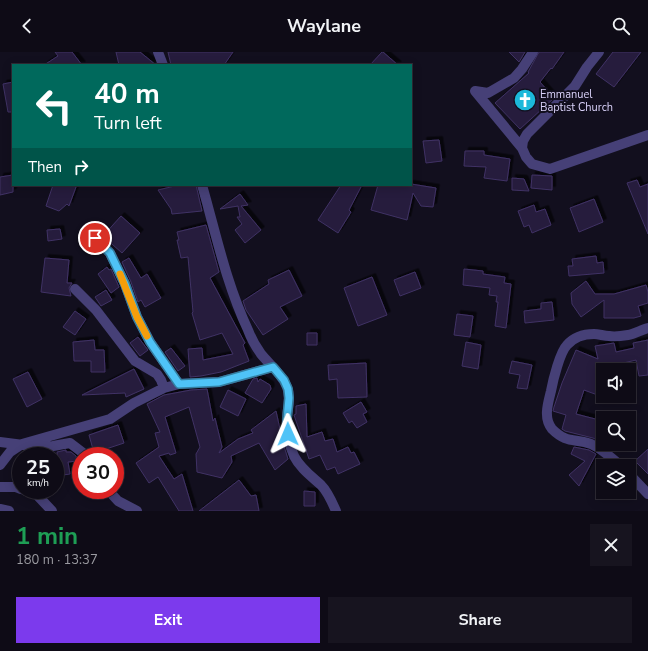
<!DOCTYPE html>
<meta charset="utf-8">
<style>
body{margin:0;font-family:"Nunito Sans",sans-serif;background:#17141f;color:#f1f3f6;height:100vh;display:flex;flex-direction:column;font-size:15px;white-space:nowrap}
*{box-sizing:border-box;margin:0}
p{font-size:13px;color:#9b9ba1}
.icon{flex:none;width:22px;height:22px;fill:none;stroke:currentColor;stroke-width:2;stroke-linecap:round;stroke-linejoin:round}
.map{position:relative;height:459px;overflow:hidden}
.panel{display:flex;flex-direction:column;background:#0e0b16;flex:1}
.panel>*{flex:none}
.top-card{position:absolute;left:12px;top:12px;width:400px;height:122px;border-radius:0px;box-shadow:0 2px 10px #0003,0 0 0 1px #2e2b35;background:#00695c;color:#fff;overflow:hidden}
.fabs{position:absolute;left:596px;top:311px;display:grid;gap:8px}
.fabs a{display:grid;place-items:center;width:40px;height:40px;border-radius:0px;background:#0e0b16;box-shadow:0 2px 10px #0003,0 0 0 1px #2e2b35;font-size:20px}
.speed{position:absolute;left:12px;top:395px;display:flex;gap:8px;font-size:20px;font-weight:700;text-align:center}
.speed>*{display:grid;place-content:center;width:52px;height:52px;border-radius:50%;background:#0e0b16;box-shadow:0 2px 10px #0003,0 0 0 1px #2e2b35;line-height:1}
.speed small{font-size:10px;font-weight:400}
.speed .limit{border:6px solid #d22;background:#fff;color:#111}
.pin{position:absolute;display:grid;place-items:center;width:34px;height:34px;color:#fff;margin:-17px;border:2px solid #fff;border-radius:50%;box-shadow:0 1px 4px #0007}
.me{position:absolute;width:44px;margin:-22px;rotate:359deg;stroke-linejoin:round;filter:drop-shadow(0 0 3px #0008)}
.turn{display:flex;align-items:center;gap:14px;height:84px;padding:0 16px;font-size:18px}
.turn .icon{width:52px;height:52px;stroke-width:2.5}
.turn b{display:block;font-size:28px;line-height:34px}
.then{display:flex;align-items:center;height:38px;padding:0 16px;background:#0003;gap:8px;font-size:15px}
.round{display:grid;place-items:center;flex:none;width:42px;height:42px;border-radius:0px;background:#17141f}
.overview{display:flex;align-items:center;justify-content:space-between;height:68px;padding:0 16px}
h1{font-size:24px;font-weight:700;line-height:30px;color:#1e9e55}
.button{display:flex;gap:8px;margin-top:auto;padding:8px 16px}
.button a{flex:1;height:46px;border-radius:0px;background:#7c3aed;color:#fff;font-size:16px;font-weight:700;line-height:46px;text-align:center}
.button a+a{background:#17141f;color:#f1f3f6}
header{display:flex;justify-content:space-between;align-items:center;height:52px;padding:0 16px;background:#0e0b16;font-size:18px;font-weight:700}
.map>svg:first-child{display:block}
.building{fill:#261d3c;stroke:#403265;filter:url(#shadow)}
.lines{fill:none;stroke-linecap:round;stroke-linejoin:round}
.minor{stroke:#464077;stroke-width:10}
.route-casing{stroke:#337fa1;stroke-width:10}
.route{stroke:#4fc3f7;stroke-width:7}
.slow{stroke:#f59e0b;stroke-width:7}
.labels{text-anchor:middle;stroke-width:4;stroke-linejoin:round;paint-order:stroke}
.poi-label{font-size:11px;fill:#d9d1f9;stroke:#120f1e;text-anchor:start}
</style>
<header><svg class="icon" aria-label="back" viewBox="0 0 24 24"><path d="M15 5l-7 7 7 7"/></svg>Waylane<svg class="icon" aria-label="search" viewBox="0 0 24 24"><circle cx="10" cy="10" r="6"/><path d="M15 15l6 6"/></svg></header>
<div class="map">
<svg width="648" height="459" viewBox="0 0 648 459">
<defs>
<filter id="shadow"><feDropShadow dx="3.5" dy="-3.5" stdDeviation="0" flood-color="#0009"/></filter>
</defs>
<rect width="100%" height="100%" fill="#120f1e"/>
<path class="building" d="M55,0H72L82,13H44L58,4Z
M116,0H140L156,13H119Z
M168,0H233L224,13H171Z
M382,0H383L398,13H370Z
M509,0H525L519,10Z
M539,0H564L552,17L551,16L540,30L554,46L520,77L495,51L529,21L528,20Z
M613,0H641L614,35L596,22Z
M13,30V60H8L3,32Z
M439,88L442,109L426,111L423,89Z
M465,99H484V103L510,107L507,129L484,126L486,115L464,114Z
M13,123V140L0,143V125Z
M532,123L552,124V138L531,136Z
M512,126L524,127L529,139L512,138Z
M637,128L640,135L648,132V182L627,131Z
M411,132L436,136L433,155L421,154L413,141L407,168L371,158L378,133Z
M53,133H69L76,135L69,154L67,152L59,159L46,154Z
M179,133H196L202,159L172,162L171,157L158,138Z
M341,133H362L349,158L351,160L338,181L318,168Z
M240,142L248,153L241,154L261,178L245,191L235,178L242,172L237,165H240L238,154L220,157Z
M594,147L603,170L579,180L570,156Z
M534,153L536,160L545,157L551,173L532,181L529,173L524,175L518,159Z
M121,164L140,181L122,201L103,184Z
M206,173L219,220L210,226L245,291L243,293L249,309L221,320L201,324L190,325L188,297L202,296L203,308L233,302L222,281L200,288L192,261L193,260L188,205L181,206L177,188H179L177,180Z
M60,177L62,187L48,189L47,178Z
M596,204L597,211L603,210L604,221L569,224L568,214H573L572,207Z
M45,206L69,208L67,231H72L69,236L71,244L41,240Z
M129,206L141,226L147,222L161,246L145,255L141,248L138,250L131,230L122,210Z
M107,215L109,218L111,217L119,235L111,241L98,222Z
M464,217L483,219V222L505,225L504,231L511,232L506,276L495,274L498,250H496L497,244L489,243L490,236L463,233Z
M289,218L302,244L280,255L288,267L263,283L246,258L243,249L269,232L268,228Z
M415,220L421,236L400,244L394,228Z
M372,225L387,263L358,274L344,236Z
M586,229L595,242H614L646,233L648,240V251L638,254L641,264L634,266H604V248L581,265L572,252L571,241Z
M106,238L112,248L101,254L95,245Z
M552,250L554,268L525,271L524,259L541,257V251Z
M75,259L86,267L75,283L63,275Z
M457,262L473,264L470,285L454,283Z
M307,281H317V293H307Z
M138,285L148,298L140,304L130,291Z
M94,288L95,298H104L105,320H91V309H74L73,290Z
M648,288V323L639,324L636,308L603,316V345L584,338L576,362L603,369V387L601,390L593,386L565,379L562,377L566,363L553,359L554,355L562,331L576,298L598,307L595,294L614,291L616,300L634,296L633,291Z
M466,290L481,293L478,317L462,314Z
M171,296L185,314L178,319L165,300Z
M512,309L532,313L527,337L517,336L520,323L509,321Z
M366,311L367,345L338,346L337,327L329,328L328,313Z
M134,317L144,337L126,345L125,341L82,343Z
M28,320L42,347L27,355L13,327Z
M257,326L258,330L260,327L270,333L271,337L262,351L245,341L253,327Z
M207,337L213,369L215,366L222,395L219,401L238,387L253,381L251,378L276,359L283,391L288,407L275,418L259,391L231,404L232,410L222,426L197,420L196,402L200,395L189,355L165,365L176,401L170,403L169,401L159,404L174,427L182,422L193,459H179L158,425L149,431L136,411L159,395L155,381L160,380L147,352L164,343L191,338Z
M228,338L246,347L238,364L220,355Z
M361,350L367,360L363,362L367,370L357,376L352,369L349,371L343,361Z
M306,352L307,385L322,380L325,389L333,387L337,400L348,395L351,401L354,400L360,412L338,422L335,415L327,418L320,403L309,407L294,363L296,362V354Z
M118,373L124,391L94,401L89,383Z
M574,395L589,398L596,402L579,434L569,423L585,409L571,402Z
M648,397V422L635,409Z
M66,398V400H71L76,404L77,409L68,410L70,422L57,424L55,413L58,412L57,400Z
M239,428L251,444L256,443L259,459H199Z
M304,439L315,440V454H304Z"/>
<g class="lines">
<path class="minor" d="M158,0L163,13
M599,0L587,15L575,34L527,82L523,89L522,96L526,105L532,112L550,117L648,83
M475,39L488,41L514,26L522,17L533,0
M475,39L522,96
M202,133C216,182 226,231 248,278C251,286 256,295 261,302C270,313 282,322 287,335C291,345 288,355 287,365C286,377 289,393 294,404C300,416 311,424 321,433C328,440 332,450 336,459
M95,186L110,201L125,232L137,265L150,290L179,332
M75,237L96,258L135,309L157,322L161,328L164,336
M0,390L39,395L53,394L70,391L87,404
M0,413L10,400L22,392L110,367L134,351L164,336L179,332L219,330L273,315
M621,414C612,406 602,397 591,392C575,386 567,392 552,377C543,366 548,351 551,339C553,328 560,300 567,293C574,285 584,282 594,282C599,282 604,284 609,284C615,285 622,284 628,283C634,282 641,278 648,276
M629,422L648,442
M0,435H16L21,437
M24,438L37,443L52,459
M108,438L118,449L137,459
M0,457L9,459"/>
</g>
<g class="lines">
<g class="route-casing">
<path id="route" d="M95,186L110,201L125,232L137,265L150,290L179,332L219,330L273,315L284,328L288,337L289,346L287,367L288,382"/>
</g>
<use href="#route" class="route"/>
<path class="slow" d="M120,222L137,265L147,284"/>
</g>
<defs>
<g id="church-disc" transform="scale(1.15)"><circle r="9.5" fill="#1cb8da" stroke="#120f1e"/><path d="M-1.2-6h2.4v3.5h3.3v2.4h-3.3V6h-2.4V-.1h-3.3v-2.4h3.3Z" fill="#fff"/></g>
</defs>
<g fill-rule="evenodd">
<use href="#church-disc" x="525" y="48"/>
</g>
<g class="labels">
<g class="poi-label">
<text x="540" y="46">Emmanuel<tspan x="540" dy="13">Baptist Church</tspan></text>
</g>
</g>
</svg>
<div class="fabs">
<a><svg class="icon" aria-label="sound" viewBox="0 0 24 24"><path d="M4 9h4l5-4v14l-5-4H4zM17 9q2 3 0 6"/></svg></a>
<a><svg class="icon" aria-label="search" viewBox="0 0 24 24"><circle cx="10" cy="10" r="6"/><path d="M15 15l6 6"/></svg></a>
<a><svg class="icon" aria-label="layers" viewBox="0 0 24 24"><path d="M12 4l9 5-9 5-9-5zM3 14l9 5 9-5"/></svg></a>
</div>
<div class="speed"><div>25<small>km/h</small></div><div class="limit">30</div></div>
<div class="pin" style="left:95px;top:186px;background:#d93025"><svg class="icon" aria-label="arrive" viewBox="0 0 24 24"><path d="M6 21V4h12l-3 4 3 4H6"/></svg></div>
<svg class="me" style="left:288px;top:382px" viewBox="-20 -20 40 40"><path d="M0-17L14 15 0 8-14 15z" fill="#4fc3f7" stroke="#fff" stroke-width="4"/></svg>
<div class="top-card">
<div class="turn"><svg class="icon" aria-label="left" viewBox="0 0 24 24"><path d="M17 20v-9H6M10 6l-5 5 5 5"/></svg><div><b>40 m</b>Turn left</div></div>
<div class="then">Then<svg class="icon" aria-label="right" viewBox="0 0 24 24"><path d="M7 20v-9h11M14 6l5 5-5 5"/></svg></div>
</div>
</div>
<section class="panel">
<div class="overview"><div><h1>1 min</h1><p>180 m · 13:37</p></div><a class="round"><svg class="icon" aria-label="close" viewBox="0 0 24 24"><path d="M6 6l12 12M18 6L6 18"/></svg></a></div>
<div class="button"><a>Exit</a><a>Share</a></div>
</section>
